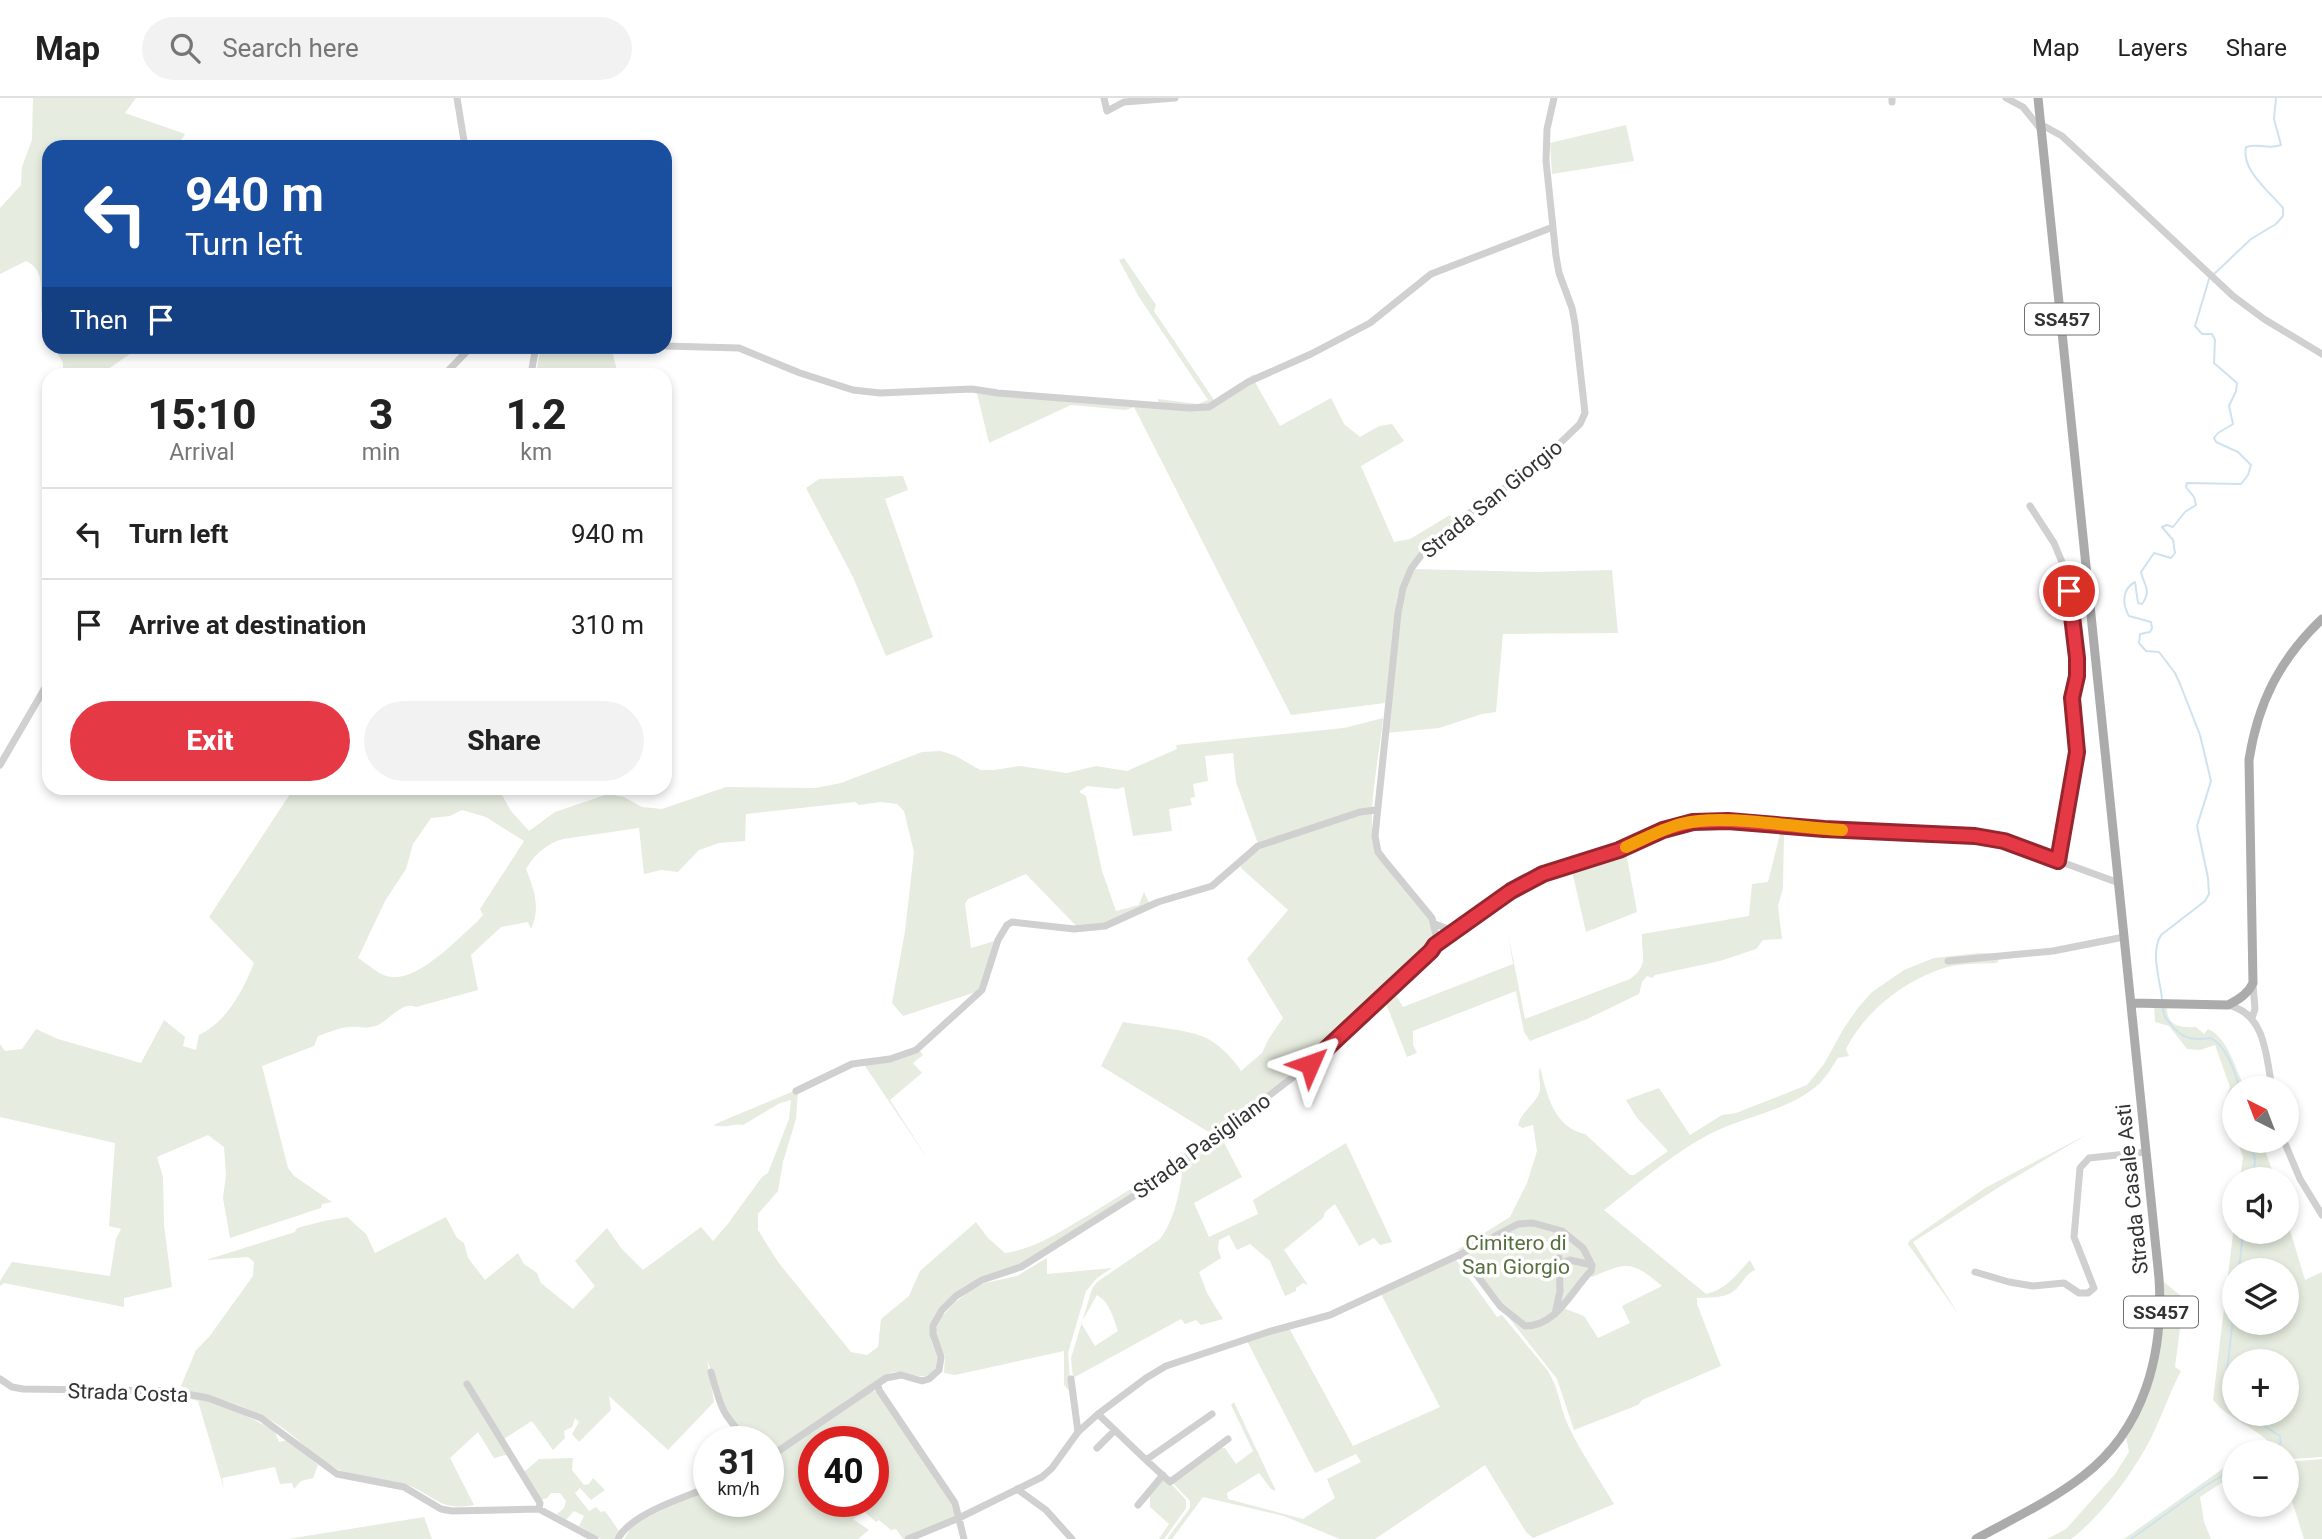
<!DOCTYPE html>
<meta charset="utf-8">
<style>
body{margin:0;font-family:Roboto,sans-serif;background:#f2f2f2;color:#222;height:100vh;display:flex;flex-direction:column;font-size:26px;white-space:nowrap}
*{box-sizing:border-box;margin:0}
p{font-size:23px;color:#767676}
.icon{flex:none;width:38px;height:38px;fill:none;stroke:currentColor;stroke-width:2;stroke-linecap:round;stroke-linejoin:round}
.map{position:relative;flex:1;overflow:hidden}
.panel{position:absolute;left:42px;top:270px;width:630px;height:427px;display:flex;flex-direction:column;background:#fff;border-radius:21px;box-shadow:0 4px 10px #0003}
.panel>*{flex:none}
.guide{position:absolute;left:42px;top:42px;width:630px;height:214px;border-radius:21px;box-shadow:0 4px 10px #0003;background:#1a4fa0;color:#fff;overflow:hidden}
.needle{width:46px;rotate:318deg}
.fabs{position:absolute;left:2222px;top:978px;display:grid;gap:14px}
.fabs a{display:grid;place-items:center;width:77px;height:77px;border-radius:50%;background:#fff;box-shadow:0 4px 10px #0003;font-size:35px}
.speed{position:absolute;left:693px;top:1328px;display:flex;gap:14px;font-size:35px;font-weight:700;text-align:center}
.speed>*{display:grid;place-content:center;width:91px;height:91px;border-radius:50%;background:#fff;box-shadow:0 4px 10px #0003;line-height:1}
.speed small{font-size:18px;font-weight:400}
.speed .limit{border:10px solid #d22;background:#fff;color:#111}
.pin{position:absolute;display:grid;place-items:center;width:60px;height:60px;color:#fff;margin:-30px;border:4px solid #fff;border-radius:50%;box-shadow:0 2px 7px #0007}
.me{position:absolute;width:77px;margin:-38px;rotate:47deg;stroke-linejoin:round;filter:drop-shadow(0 0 5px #0008)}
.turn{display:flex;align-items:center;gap:24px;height:147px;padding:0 28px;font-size:32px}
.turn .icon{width:91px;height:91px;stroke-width:2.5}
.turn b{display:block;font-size:49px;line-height:60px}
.then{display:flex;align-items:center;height:66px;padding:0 28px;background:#0003;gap:14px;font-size:26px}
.eta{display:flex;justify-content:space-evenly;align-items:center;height:119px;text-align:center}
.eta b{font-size:42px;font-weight:800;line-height:49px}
.primary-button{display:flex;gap:14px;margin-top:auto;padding:14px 28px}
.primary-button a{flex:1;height:80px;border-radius:42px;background:#e63946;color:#fff;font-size:28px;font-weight:800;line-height:80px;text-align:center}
.primary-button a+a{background:#f2f2f2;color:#222}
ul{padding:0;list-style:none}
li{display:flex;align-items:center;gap:21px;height:91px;padding:0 28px;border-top:2px solid #e0e0e0}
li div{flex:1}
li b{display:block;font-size:26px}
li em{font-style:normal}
header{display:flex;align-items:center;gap:42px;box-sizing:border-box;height:98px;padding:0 35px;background:#fff;border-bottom:2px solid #e0e0e0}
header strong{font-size:33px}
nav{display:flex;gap:38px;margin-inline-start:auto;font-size:24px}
.search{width:490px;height:63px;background:#f2f2f2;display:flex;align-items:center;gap:18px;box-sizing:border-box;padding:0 24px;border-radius:38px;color:#767676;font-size:26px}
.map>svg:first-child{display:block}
.green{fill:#e6ecdf;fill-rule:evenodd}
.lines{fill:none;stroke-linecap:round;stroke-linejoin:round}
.stream{stroke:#cfe2ee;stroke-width:2}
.minor{stroke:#d0d0d0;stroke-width:7}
.major{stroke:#ababab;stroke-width:9}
.route-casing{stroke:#96252e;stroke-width:18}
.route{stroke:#e63946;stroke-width:12}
.slow{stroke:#f59e0b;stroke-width:12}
.labels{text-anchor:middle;stroke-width:7;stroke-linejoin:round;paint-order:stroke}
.shield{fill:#fff;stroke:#707070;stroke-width:2}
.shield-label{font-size:19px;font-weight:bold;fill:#333}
.street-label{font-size:21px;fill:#333;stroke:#fff}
.park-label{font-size:21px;fill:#56703f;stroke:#fff}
</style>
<header>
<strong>Map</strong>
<div class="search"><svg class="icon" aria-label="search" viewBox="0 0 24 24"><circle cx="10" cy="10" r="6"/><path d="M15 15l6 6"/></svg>Search here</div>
<nav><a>Map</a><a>Layers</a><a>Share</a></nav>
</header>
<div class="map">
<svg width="2322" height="1441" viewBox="0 0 2322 1441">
<rect width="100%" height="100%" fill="#fff"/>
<path class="green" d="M33,0H136L125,15L185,36L177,49H49V237C46,228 42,218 41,209C40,191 46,173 26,163L0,176V110L21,87L22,69L32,42Z
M1626,27L1634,63L1552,76L1550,45Z
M1124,160L1156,207L1154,213L1214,302L1223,298L1254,276L1255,284L1280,328L1331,300L1344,326L1360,339L1379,328L1392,326L1404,343L1361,368L1394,444L1410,441L1450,417L1452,424C1425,446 1407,466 1397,500L1385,605L1291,617L1134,309L1126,312L1071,307L989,345L977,295L1159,308L1158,301L1198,306L1208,302L1139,199L1119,162Z
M541,248L611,249L618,276H536Z
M54,249H140L101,276H63V265Z
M903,378L908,392L885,401L933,539L886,558L853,479L806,390L819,381Z
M1412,471L1538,474L1612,472L1618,535L1503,536L1496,614L1482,616L1439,630L1386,635L1399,515Z
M1383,620C1380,659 1364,720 1377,755L1431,823L1434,836L1432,849L1308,964L1152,1084L1020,1167L958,1194L932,1226L931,1242L937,1259L936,1270L929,1278C916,1280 904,1273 894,1274C879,1277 869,1294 854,1297L821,1322L768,1356V1344H749L733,1329L707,1262L714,1304L668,1352L609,1298L611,1312L579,1344L572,1336L579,1324L575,1320L572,1329L564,1333L565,1340L553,1352L532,1323L502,1342L509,1356L494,1360L478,1334L450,1360L474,1407C440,1413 438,1400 410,1388C386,1379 359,1383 337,1371C312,1358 295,1336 272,1323C245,1307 215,1299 186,1292L181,1288L196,1252L209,1239L253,1178L254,1164L248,1159L206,1162L295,1134L297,1130L324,1123L347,1119L366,1136L375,1155L446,1119L457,1140L464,1145L468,1160L485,1182L518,1155L524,1166L537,1175L541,1185L573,1211L595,1188L575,1163L607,1130L621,1150L643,1172L701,1129L713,1143L727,1127L762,1079L768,1075L789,1021L791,1002L780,1005L743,1027C732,1025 728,1031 713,1027L794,993L798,994L796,1021L783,1064L778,1093L758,1116V1132L778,1164L851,1254L867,1257L878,1249L881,1221L909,1198L920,1173L976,1124L988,1140L1005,1155C1036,1151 1062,1132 1089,1117C1131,1091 1172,1065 1212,1036L1101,968L1123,924C1145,928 1192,931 1210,942C1222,949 1234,962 1241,973L1262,955L1268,942L1283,920L1247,861L1288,812L1241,770L1240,766L1263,749L1257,743L1236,684L1233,655L1205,658L1208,683L1193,686L1195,699L1190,700L1192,707L1169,711L1172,733L1133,738L1124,689L1117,691L1087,688L1079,694L1086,698L1102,773L1116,813L1139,807L1144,794L1150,807L1132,818L1080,832L1026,776L968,801L965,806L971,850L998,842L982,892L903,918L892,905L905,833L914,754L904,713L897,706L880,704L859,707L855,704L746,716L745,743L719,745L699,752L678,774L661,772L644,776L639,730L563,741C546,746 535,756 526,771C534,791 541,810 531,831L528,824L501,829L471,857L478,892L416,909C403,903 390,921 378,927C365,932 361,928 350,929C340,929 328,935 318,938L314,948L262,968L288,1070L294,1078L332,1104L322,1106L321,1110L230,1140L223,1100L226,1077L224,1049L208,1037L157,1059L163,1079L164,1127L172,1189L124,1200V1209L4,1185L0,1188V1183L12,1164L110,1178L116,1141L121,1131L109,1128L115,1045L0,1019V946L5,953L22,951L36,931L58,941L141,965L164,922L185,939L183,948L196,952L199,937C227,924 243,892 254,865L209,819L294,690H498L511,713L529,733L555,714L608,696L624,699L642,709L662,711L726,689L815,690L841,685L922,654L941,653L956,658L980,672H994L1020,668L1067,675L1096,668L1127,673L1177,651L1176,647L1344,630ZM462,712L486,719L524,743L480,811L483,817L478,823C457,841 416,887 386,878C377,875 366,865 358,860L385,803L406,771L413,746L431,720L450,718Z
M1784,734L1783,790L1778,808L1782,841L1763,842L1756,851L1720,863L1655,877L1652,880L1647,878L1642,884L1639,896L1587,921L1530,943L1524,934L1516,893L1413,933V947L1417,955L1407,959L1385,903L1394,894L1403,909L1513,866L1508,835L1525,921L1630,881C1650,867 1641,857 1642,836L1749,818L1752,786L1768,784L1780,736Z
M1626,754L1637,814L1586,834L1572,773L1619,758Z
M1979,855L2001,856L1997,865C1978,866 1956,865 1938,872C1900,886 1864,915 1846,951L1849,958L1838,960C1832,969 1827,978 1819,986C1787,1015 1736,1019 1699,1042C1665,1062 1635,1088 1604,1112L1706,1196C1727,1191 1736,1177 1750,1162L1755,1172C1746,1176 1745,1181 1739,1188C1729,1201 1712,1199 1697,1200V1206L1721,1268L1642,1302L1638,1307L1574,1332L1557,1281L1506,1216L1525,1230L1563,1210L1584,1218L1598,1240L1630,1225L1622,1208L1662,1188C1631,1162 1627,1164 1592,1179L1589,1177L1593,1173L1595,1164L1576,1140L1532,1123L1465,1153L1457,1152L1510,1119L1527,1085L1537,1053L1533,1027L1522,1030L1518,1027C1522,1014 1531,1009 1538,998C1543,989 1537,979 1540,969C1547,996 1553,1029 1585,1036L1630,1077H1634L1668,1053L1637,1020L1626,1002L1659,990L1690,1037L1722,1017L1736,1015L1807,987L1824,966L1844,930L1857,911L1872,894L1904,872L1934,860Z
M2154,908L2167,910C2167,928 2180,930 2196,929L2204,936L2208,931C2228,939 2236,973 2245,990H2235V1038L2222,1009L2230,989L2215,947L2200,952L2187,951L2169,928L2155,924Z
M919,952L923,957L913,965L922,975L890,1002L929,1063L863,965Z
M2088,1036L2004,1086L1913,1144L1959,1217L1908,1146L1909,1143L1985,1090Z
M1222,1041L1242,1079L1194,1105L1209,1139L1258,1116L1253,1102L1346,1045L1392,1144L1380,1147L1374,1140L1359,1148L1335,1106L1325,1114L1323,1120L1284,1152L1308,1187L1303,1185L1296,1190V1193L1285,1198L1270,1163L1250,1146L1237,1152L1229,1137L1219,1142L1218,1151L1221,1160L1199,1174L1207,1195L1223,1221L1201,1227L1196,1222L1185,1226L1181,1221L1073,1280L1071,1260L1092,1191L1097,1184L1160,1141C1175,1121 1180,1093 1183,1069ZM1097,1197C1110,1205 1113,1219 1118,1233L1095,1248L1081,1225Z
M2237,1043H2262L2275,1081H2240L2243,1059Z
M2235,1119V1134H2287V1122L2305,1182L2322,1174V1359L2290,1361L2287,1360V1354H2256L2273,1348C2256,1329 2229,1322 2213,1302ZM2287,1172V1225H2235V1172ZM2235,1264H2287V1316H2235Z
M1533,1128L1562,1135L1587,1158L1589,1171L1565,1203L1547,1220L1526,1226L1502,1207L1466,1158L1519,1129Z
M1047,1160V1176L1112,1170L1097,1180L1086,1193L1068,1255L1071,1295L1064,1287V1253L955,1277L944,1275L945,1258L936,1241V1231L942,1219L954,1205L973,1191L985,1185L1017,1178Z
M1456,1162L1497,1219L1502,1217L1548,1273C1558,1289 1560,1308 1567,1325C1580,1353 1598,1379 1614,1406L1533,1440L1526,1434L1485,1367L1375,1441H1340L1284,1418L1203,1399L1172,1441H1167L1190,1410V1403L1172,1384L1219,1350H1225L1236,1366L1253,1353L1231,1307L1234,1304L1276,1393L1271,1391L1259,1375L1227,1395L1228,1401L1303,1421L1335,1400L1327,1381L1361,1364L1356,1356L1315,1375L1247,1243L1289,1230L1353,1348L1440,1309L1381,1196Z
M2159,1180L2181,1198L2180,1230L2175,1269L2181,1273C2170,1294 2162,1317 2152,1338C2135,1372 2102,1418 2071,1441H2047L2066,1431L2115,1376L2129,1354L2125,1334L2152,1274Z
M875,1293L879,1295L956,1412L954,1420L903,1441L896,1431L891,1432L879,1422L876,1424L865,1414L853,1421L869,1432L858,1441H624L634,1425L709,1391V1404H768V1364L869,1294ZM814,1344H873V1404H814Z
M180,1298C210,1299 243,1316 270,1330L275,1334L279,1344L287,1342L318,1367L313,1380L301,1383L294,1391L292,1385L280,1386L275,1369L222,1380L224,1391L198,1303Z
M573,1360L572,1372L584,1387L589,1386L593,1380L605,1392L591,1402L580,1390L575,1395L589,1413L596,1409L601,1414L605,1413L619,1433L614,1441H601L579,1428L584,1418L574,1413L566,1422L557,1416L564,1410L566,1403L560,1395H551L547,1400L541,1402L524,1374L539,1361Z
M2322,1361V1441H2304L2287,1387V1364Z
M2235,1362V1376L2200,1399L2204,1424L2211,1441H2124Z
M1163,1377L1186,1402V1410L1164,1441H1159L1169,1426L1150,1409V1395Z
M424,1419L432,1441H288Z"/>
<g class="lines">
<path class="stream" d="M2213,177L2251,141L2276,126L2283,118V110C2269,93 2241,72 2246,49C2260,45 2268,52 2281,47L2274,21L2276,0
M2162,901C2160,881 2150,855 2161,837L2205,803L2209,796L2208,780L2197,728L2211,683L2200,637L2180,586L2175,575L2159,554L2146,553L2139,545L2140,536L2150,534L2152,530L2151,524L2129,518C2122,506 2122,491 2135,484L2138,505L2142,506C2152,492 2144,488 2141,474L2154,455L2171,460L2175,455L2173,442L2162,429L2167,427L2173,429L2185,414L2196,407L2194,399L2186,389L2187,385L2241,386L2248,377L2251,367L2238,354L2216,344L2214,340L2218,335L2233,326L2229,308L2236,293L2237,285L2214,265L2215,242L2212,236H2202L2195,228L2209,181
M2163,911C2164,920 2168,923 2174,930C2185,942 2195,942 2211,940C2228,950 2234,973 2240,990
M2251,1043L2255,1062L2253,1082
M2239,1172L2243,1134
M2235,1203L2224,1299L2227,1305L2235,1310
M2245,1316L2280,1338L2281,1345L2275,1349
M2265,1354L2274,1350
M2131,1441L2205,1388L2235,1370"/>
<path class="minor" d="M457,0L465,49
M1104,0L1107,13L1124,4L1175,0
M1892,0V4
M2006,0L2023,9L2039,29
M2042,27L2062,38L2233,198L2264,221L2322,256
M665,248L739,250L800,275L853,292L880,295L972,291L998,295L1189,310L1209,309L1248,284L1311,256L1370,225L1431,176L1553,129
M445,276L472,248
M531,276L536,248
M2030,408L2054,445L2067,476L2077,560V578L2072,599L2077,654L2058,763
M2067,476L2087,472
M0,667L49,583
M1435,826L1453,833
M1435,847L1436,837L1432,820L1385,763L1378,754L1375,738L1398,515L1403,490L1411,471L1428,448L1475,411L1537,367L1580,326L1585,315L1575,226L1572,210L1559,175L1556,158L1546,63L1547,31L1554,0
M1948,863L2053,853L2124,839
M2228,907C2266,916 2266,958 2272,990
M2252,920L2255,911L2253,886
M796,993L852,966L890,961L916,952L982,892L998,842L1007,827L1012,824L1074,831L1105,828L1158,804L1212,788L1258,748L1360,714L1376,712
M2284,1043L2300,1081L2322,1117
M1559,1166L1570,1162L1592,1167
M1975,1174L2009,1184L2033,1188L2064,1185L2079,1195H2088L2094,1190L2074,1139L2080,1070L2089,1060L2146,1054
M1555,1216L1560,1193L1559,1160
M711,1274C721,1311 722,1316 749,1344
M0,1281L12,1289L23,1291L171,1293L208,1300L261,1320L337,1376L404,1389L441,1411L452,1413L539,1411L595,1441
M1071,1281L1078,1334
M467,1286L540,1405L539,1411
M878,1287L879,1292L955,1405L964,1441
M1098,1316L1146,1362L1212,1316
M1097,1350L1115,1332
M768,1360L886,1280L901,1277L922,1283L929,1281L939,1272L941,1259L933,1236V1228L942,1212L956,1198L982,1182L1021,1169L1153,1086L1182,1065L1310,966L1435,847L1453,833L1512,793L1543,776L1619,752L1679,727L1711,723L1987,740L2004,743L2119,785
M1146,1362L1170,1384L1228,1341
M1017,1391L1046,1412L1072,1441
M1138,1407L1163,1377
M618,1441C630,1416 683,1400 709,1389
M908,1441L959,1420L1042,1379L1052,1370L1078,1334L1098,1316L1146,1280L1166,1268L1268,1234L1330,1217L1461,1156L1518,1126L1533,1125L1562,1133L1583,1150L1592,1167L1591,1173C1571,1193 1557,1228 1525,1228L1500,1208L1461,1156"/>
<path class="major" d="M2131,905L2228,907C2238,902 2248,896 2253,885L2249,662C2258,604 2280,561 2322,521
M1976,1441C2012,1421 2051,1403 2083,1378C2145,1331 2164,1255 2159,1180L2038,0"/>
</g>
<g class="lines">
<g class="route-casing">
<path id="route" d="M1310,966L1431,853L1435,847L1511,793L1543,776L1619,752L1663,732L1693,724L1728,723L1824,731L1975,738L2004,743L2058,763L2077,654L2072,600L2077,578V560L2069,493"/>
</g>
<use href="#route" class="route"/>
<path class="slow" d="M1626,749C1644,741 1662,731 1681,726C1725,715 1795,730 1842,732"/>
</g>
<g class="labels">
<g class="shield">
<rect x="2025" y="205.5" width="74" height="31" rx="5"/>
<rect x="2124" y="1198.5" width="74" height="31" rx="5"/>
</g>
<g class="shield-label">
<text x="2062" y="228">SS457</text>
<text x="2161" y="1221">SS457</text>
</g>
<g class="street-label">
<text transform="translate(1492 401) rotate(-39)" y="7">Strada San Giorgio</text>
<text transform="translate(1202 1048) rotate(-36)" y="7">Strada Pasigliano</text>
<text transform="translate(2132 1091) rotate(-96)" y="7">Strada Casale Asti</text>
<text transform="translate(128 1295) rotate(2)" y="7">Strada Costa</text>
</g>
<g class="park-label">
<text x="1516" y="1152">Cimitero di<tspan x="1516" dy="24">San Giorgio</tspan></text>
</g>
</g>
</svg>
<div class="fabs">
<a><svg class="needle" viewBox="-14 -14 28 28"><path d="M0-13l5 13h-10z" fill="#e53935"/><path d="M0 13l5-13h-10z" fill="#767676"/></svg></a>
<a><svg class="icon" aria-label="sound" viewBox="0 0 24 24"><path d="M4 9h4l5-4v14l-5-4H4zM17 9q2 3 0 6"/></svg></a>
<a><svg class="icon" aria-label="layers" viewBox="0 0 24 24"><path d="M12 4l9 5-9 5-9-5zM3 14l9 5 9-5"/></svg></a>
<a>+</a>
<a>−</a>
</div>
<div class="speed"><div>31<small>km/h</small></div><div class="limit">40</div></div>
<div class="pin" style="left:2069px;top:493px;background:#d93025"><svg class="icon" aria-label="arrive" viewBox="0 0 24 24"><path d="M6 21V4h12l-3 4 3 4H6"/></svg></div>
<svg class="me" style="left:1310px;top:966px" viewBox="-20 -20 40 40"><path d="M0-17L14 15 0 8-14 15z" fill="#e63946" stroke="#fff" stroke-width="4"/></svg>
<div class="guide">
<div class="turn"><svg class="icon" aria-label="left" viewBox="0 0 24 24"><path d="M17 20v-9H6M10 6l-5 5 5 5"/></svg><div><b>940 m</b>Turn left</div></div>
<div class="then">Then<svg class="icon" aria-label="arrive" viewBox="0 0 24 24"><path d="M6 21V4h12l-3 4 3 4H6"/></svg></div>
</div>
<section class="panel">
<div class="eta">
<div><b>15:10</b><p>Arrival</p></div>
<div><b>3</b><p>min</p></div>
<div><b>1.2</b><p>km</p></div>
</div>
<ul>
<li><svg class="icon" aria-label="left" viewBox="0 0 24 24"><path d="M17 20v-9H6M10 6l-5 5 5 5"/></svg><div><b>Turn left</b></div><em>940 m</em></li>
<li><svg class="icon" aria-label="arrive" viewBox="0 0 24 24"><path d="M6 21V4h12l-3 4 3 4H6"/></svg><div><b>Arrive at destination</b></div><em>310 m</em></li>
</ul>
<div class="primary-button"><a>Exit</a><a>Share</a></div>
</section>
</div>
